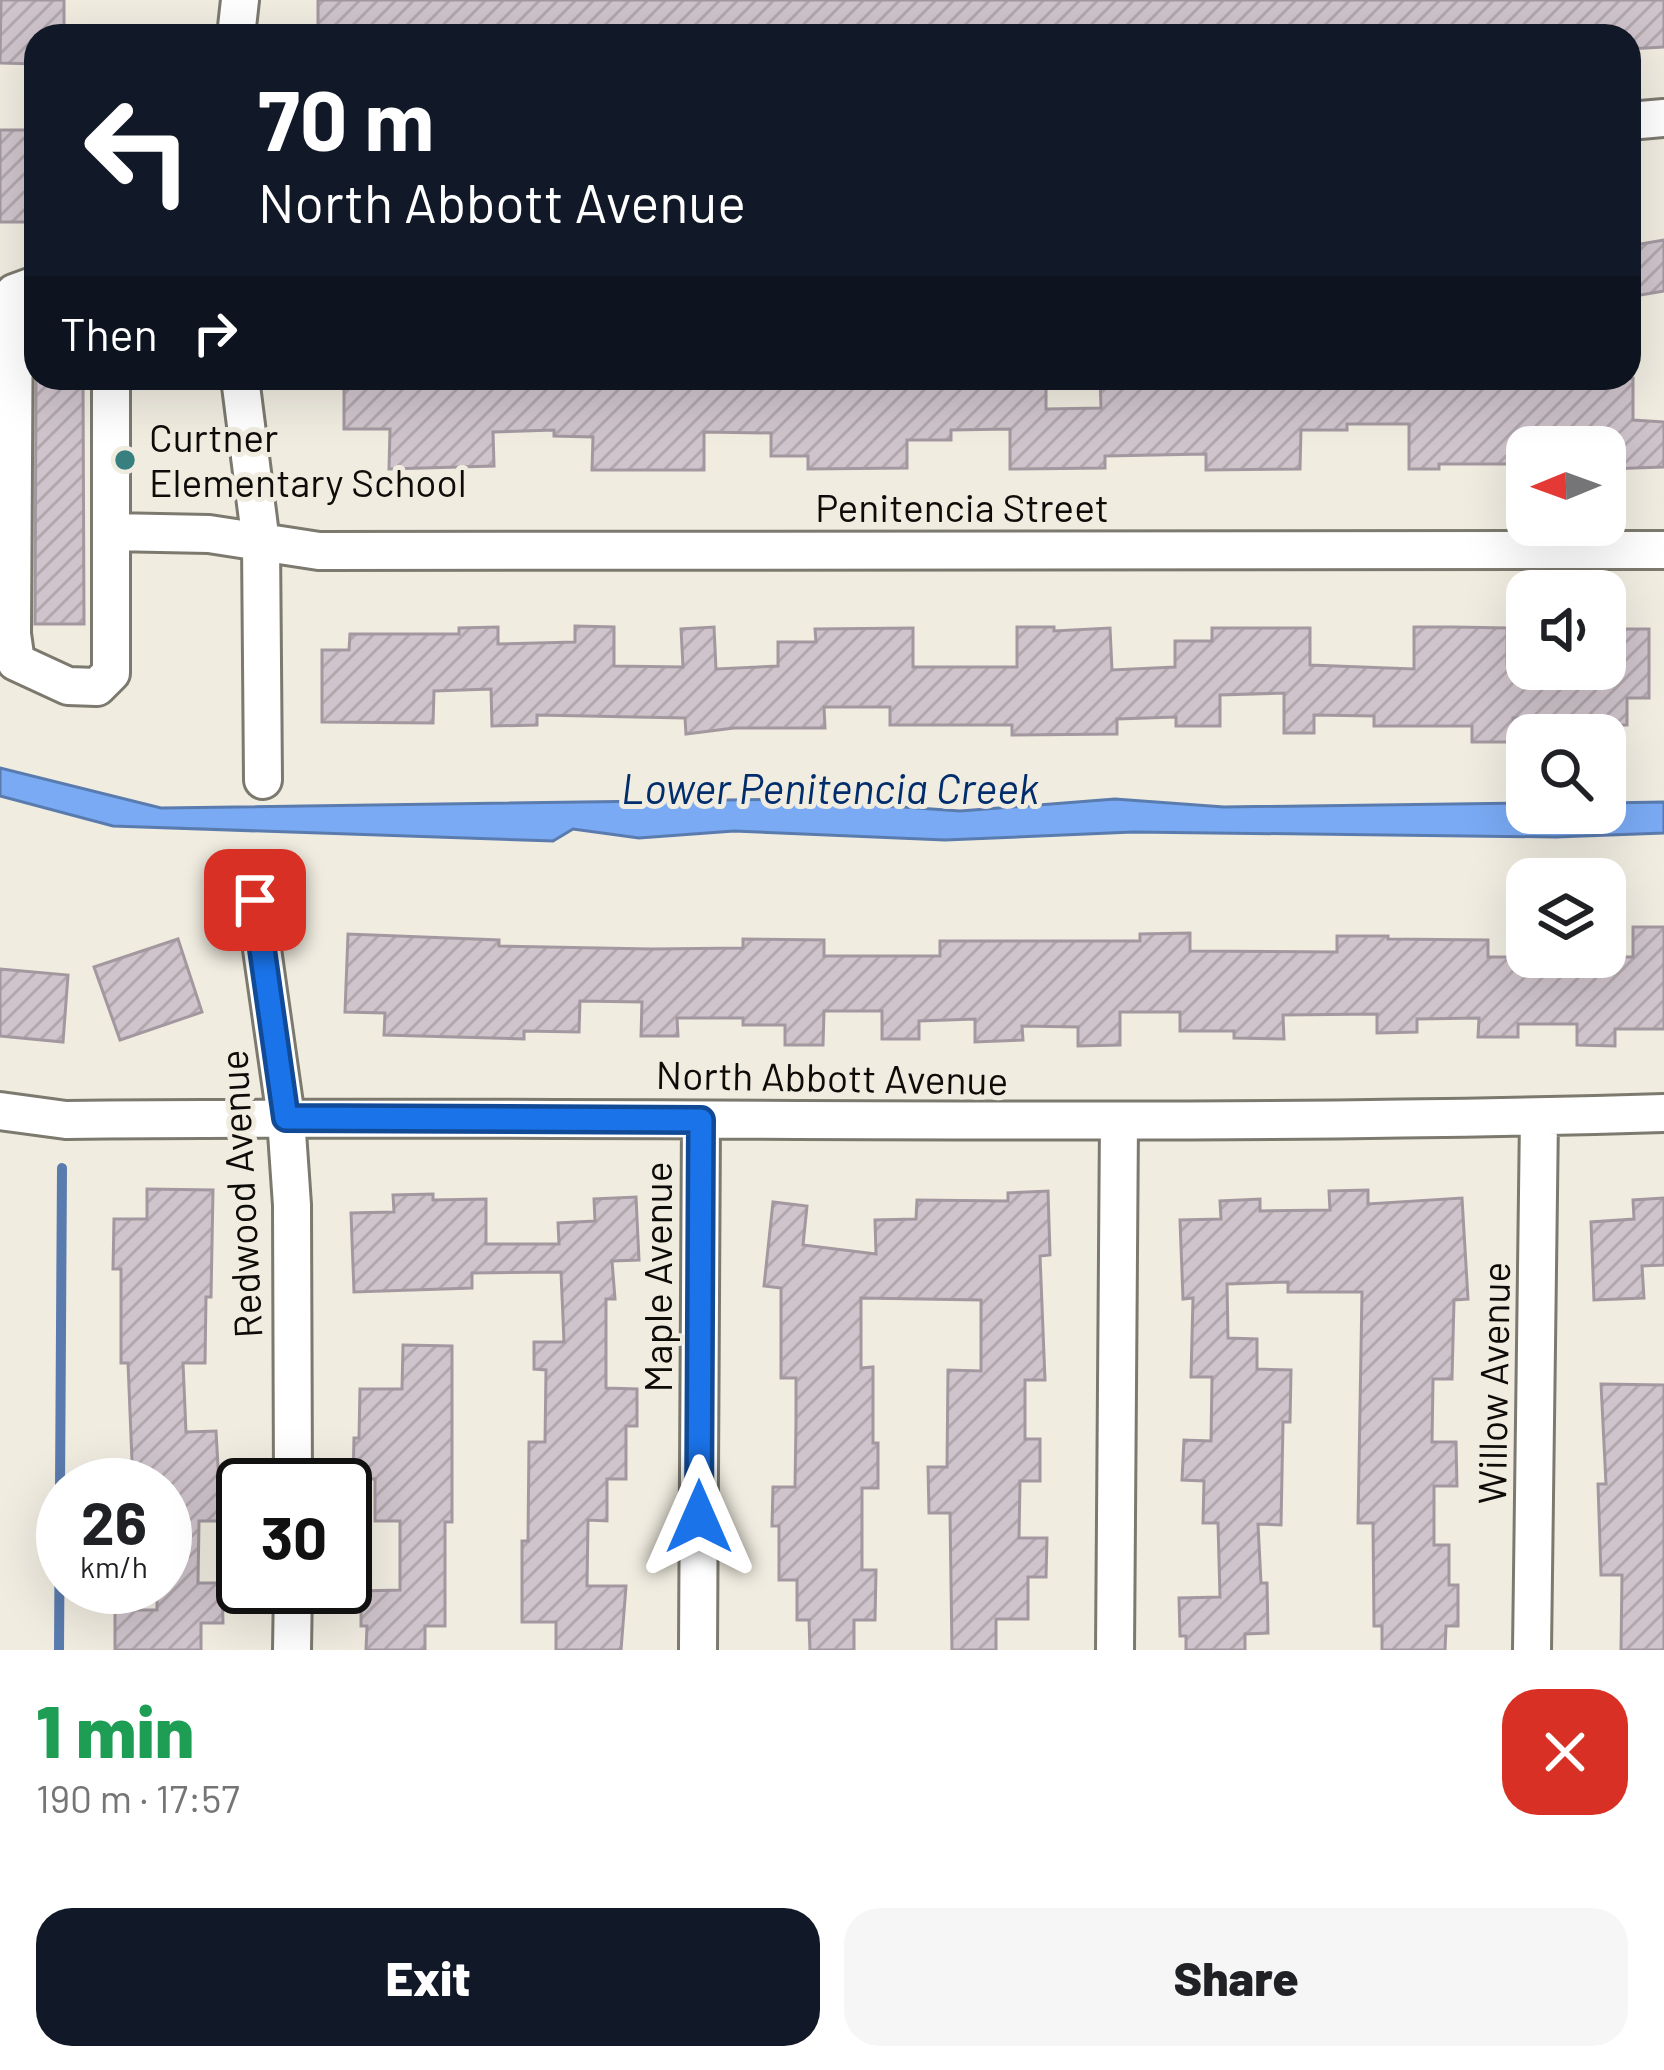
<!DOCTYPE html>
<meta charset="utf-8">
<style>
body{margin:0;font-family:Barlow,sans-serif;background:#f6f6f6;color:#202124;height:100vh;display:flex;flex-direction:column;font-size:45px;white-space:nowrap}
*{box-sizing:border-box;margin:0}
p{font-size:39px;color:#757577}
.icon{flex:none;width:66px;height:66px;fill:none;stroke:currentColor;stroke-width:2;stroke-linecap:round;stroke-linejoin:round}
.map{position:relative;height:1650px;overflow:hidden}
.side{display:flex;flex-direction:column;background:#fff;flex:1}
.side>*{flex:none}
.hud{position:absolute;left:24px;top:24px;width:1617px;height:366px;border-radius:36px;box-shadow:0 12px 48px #0002;background:#111827;color:#fff;overflow:hidden}
.needle{width:78px;rotate:269deg}
.fabs{position:absolute;left:1506px;top:426px;display:grid;gap:24px}
.fabs a{display:grid;place-items:center;width:120px;height:120px;border-radius:24px;background:#fff;box-shadow:0 12px 48px #0002;font-size:60px}
.speed{position:absolute;left:36px;top:1458px;display:flex;gap:24px;font-size:60px;font-weight:700;text-align:center}
.speed>*{display:grid;place-content:center;width:156px;height:156px;border-radius:50%;background:#fff;box-shadow:0 12px 48px #0002;line-height:1}
.speed small{font-size:30px;font-weight:400}
.speed .limit{border:6px solid #111;border-radius:18px;background:#fff;color:#111}
.pin{position:absolute;display:grid;place-items:center;width:102px;height:102px;color:#fff;margin:-51px;border-radius:24px;box-shadow:0 6px 18px #0006}
.me{position:absolute;width:132px;margin:-66px;rotate:0deg;stroke-linejoin:round;filter:drop-shadow(0 0 9px #0008)}
.turn{display:flex;align-items:center;gap:42px;height:252px;padding:0 36px;font-size:54px}
.turn .icon{width:156px;height:156px;stroke-width:2.5}
.turn b{display:block;font-size:84px;line-height:102px}
.then{display:flex;align-items:center;height:114px;padding:0 36px;background:#0003;gap:24px;font-size:45px}
.round{display:grid;place-items:center;flex:none;width:126px;height:126px;border-radius:36px;background:#f6f6f6}
.head{display:flex;align-items:center;justify-content:space-between;height:204px;padding:0 36px}
h1{font-size:72px;font-weight:800;line-height:90px;color:#1e9e55}
.button{display:flex;gap:24px;margin-top:auto;padding:24px 36px}
.button a{flex:1;height:138px;border-radius:36px;background:#111827;color:#fff;font-size:48px;font-weight:800;line-height:138px;text-align:center}
.button a+a{background:#f6f6f6;color:#202124}
.map>svg:first-child{display:block}
.water{fill:#7aaaf4;stroke:#5a7bae;stroke-width:3}
.lines{fill:none;stroke-linecap:round;stroke-linejoin:round}
.stream{stroke:#5a7bae;stroke-width:10}
.building{fill:url(#building-hatch);stroke:#a3989f;stroke-width:3}
.minor-casing{stroke:#7c796e;stroke-width:42}
.minor{stroke:#fff;stroke-width:36}
.route-casing{stroke:#114b97;stroke-width:30}
.route{stroke:#1a73e8;stroke-width:21}
.poi-dot{fill:#37807f;stroke:#f0ece0;stroke-width:4.5}
.labels{text-anchor:middle;stroke-width:10;stroke-linejoin:round;paint-order:stroke}
.poi-label{font-size:39px;fill:#0e0c09;stroke:#f0ece0;text-anchor:start}
.street-label{font-size:39px;fill:#0e0c09;stroke:#f0ece0}
.water-label{font-size:42px;font-style:italic;fill:#002d6c;stroke:#f0ece0}
</style>
<div class="map">
<svg width="1664" height="1650" viewBox="0 0 1664 1650">
<defs>
<pattern id="building-hatch" width="6" height="6" patternUnits="userSpaceOnUse" patternTransform="scale(3)"><rect width="6" height="6" fill="#cfc4cb"/><path d="M-1 1l2-2M0 6l6-6M5 7l2-2" fill="none" stroke="#b1a7ad"/></pattern>
</defs>
<rect width="100%" height="100%" fill="#f0ece0"/>
<path class="water" d="M0,768L161,808L791,799L960,811L1115,799L1224,807L1527,803V813H1605V803L1664,802V833L1556,837L1133,832L945,840L734,831L639,838L573,829L553,841L113,826L0,796Z"/>
<g class="lines">
<path class="stream" d="M59,1650L62,1168"/>
</g>
<path class="building" d="M1,0H64V36H36V64L0,63Z
M318,0H1664V47L1629,49V36H318Z
M0,130H36V222H0Z
M1664,240V291L1629,297V246Z
M36,378H83L84,624H35Z
M564,378L1046,380V409L1101,408L1100,378H1633V420L1664,422V467L1607,469V434H1542V447H1527V464H1439V469H1409V424H1347V430H1301L1300,469L1206,470V454L1105,456V468L1010,469V429L951,430V440H907V468L808,469V456H771V433L704,432V470H592L593,437L554,436V430L493,432L494,466L389,469L390,429H344V379Z
M575,626L614,627V666L683,667L681,629L714,627L716,669L778,666V642H816L815,629L913,628V667H1017V627H1054V631L1110,628L1112,670L1175,667V641H1212V628H1310V665L1414,669V627H1454L1507,628V665H1527V669H1605L1608,629H1649V698H1627V725H1571V717L1513,718V742H1472V726H1374V716L1314,715V733H1284V693L1220,695V726H1176V717L1117,719V734L1012,735V725H890V707H824L825,728H734L686,734L685,718L537,715V725L492,726L491,689L434,691L433,723L322,722V650H349L350,634H459V628L498,627V644L575,642Z
M1633,927H1664V1029H1615V1046L1577,1045V1024H1518V1037H1478L1479,1018L1417,1019V1032L1377,1033V1014L1283,1015L1284,1039L1234,1038V1031H1180V1012H1120V1045L1078,1046V1027L1022,1026L1023,1040L975,1042V1019L919,1021V1039H882V1011H824L823,1045H785V1025H743V1018H677L678,1036H641L642,1002L580,1001L579,1032L524,1031V1039L384,1035L385,1013L345,1012L348,934L499,940V946L651,949L743,948V939L824,940V956H940V941H1140V934L1190,933V951L1337,952V936H1388V939L1488,940V957H1633Z
M178,939L202,1012L120,1040L94,967Z
M0,969L68,975L63,1042L0,1036Z
M147,1189L213,1190L211,1297H206L205,1363H183L186,1432L216,1431L219,1483V1521H199L198,1583H222L223,1623H201V1650H115V1610H157V1587H165V1485H133L128,1363H121V1269H113L114,1219H147Z
M1368,1190V1204L1462,1198L1468,1299L1454,1300L1452,1379H1433L1432,1442H1456L1457,1486H1434V1545H1449V1585H1458V1626H1446L1445,1650H1382V1626H1374L1373,1523H1358L1362,1292H1288V1282L1227,1284L1228,1338L1257,1339V1369L1291,1370L1290,1422H1283L1281,1525L1258,1524L1261,1583H1267L1268,1633L1245,1634V1650H1186V1636H1180L1179,1598L1220,1597L1218,1523H1203L1204,1481L1182,1480L1184,1440L1211,1441L1212,1377H1191L1193,1298L1183,1299L1180,1220L1221,1219L1220,1201L1260,1199V1211L1330,1210L1329,1191Z
M1048,1191L1050,1255L1040,1256L1045,1380H1025V1439H1040V1481H1020L1019,1538H1047L1046,1577H1028V1619H996V1650H952L950,1513H929L928,1467H947L948,1370L981,1371V1300L861,1298V1368L873,1367V1443H878V1488H862V1570H876L875,1620H854V1650H810L809,1620H797V1580H779V1526H772L773,1487H795L796,1423V1378H781V1288L764,1286L773,1202L807,1206L803,1245L876,1254L875,1220L916,1219L917,1200L1008,1201V1193Z
M433,1194V1200L486,1199V1244H559L558,1223L595,1221L594,1199L636,1197L639,1260L612,1261L615,1299H606V1388L637,1389V1426H626V1479H607V1521L588,1520L587,1586H626L621,1650H556V1622H522V1541H528L529,1442H545L546,1370L534,1369V1342H564L561,1272L472,1273V1288L354,1292L351,1213L394,1212L393,1195Z
M1664,1198V1265L1642,1266L1644,1298L1594,1300L1591,1222L1634,1219L1633,1200Z
M403,1345L452,1346V1522H445V1626H425V1650H366L367,1626H361V1591L400,1590V1521H375V1479H353L354,1438H359L360,1389H402Z
M1601,1384L1664,1385V1650H1621L1622,1575H1601L1598,1484H1606Z"/>
<g class="lines">
<g class="minor-casing">
<path id="minor" d="M236,36L240,0
M1629,121L1664,118
M36,285L14,293L12,634L16,662L68,686L97,687L111,673V378
M240,378L261,543L263,780
M111,532L209,534L319,551L1664,550
M255,900L286,1118L292,1205L293,1485
M0,1111L66,1120C599,1114 1131,1129 1664,1113
M292,1650L293,1587
M698,1650L701,1120
M1115,1650L1119,1122
M1532,1650L1539,1117"/>
</g>
<use href="#minor" class="minor"/>
</g>
<g class="lines">
<g class="route-casing">
<path id="route" d="M255,900L286,1118L701,1120L699,1517"/>
</g>
<use href="#route" class="route"/>
</g>
<circle class="poi-dot" cx="125" cy="460" r="12"/>
<g class="labels">
<g class="poi-label">
<text x="149" y="452">Curtner<tspan x="149" dy="45">Elementary School</tspan></text>
</g>
<g class="street-label">
<text x="962" y="522">Penitencia Street</text>
<text transform="translate(832 1078) rotate(1)" y="14">North Abbott Avenue</text>
<text transform="translate(241 1194) rotate(-93)" y="14">Redwood Avenue</text>
<text transform="translate(658 1277) rotate(-90)" y="14">Maple Avenue</text>
<text transform="translate(1494 1383) rotate(-89)" y="14">Willow Avenue</text>
</g>
<g class="water-label">
<text x="830" y="804">Lower Penitencia Creek</text>
</g>
</g>
</svg>
<div class="fabs">
<a><svg class="needle" viewBox="-14 -14 28 28"><path d="M0-13l5 13h-10z" fill="#e53935"/><path d="M0 13l5-13h-10z" fill="#757577"/></svg></a>
<a><svg class="icon" aria-label="sound" viewBox="0 0 24 24"><path d="M4 9h4l5-4v14l-5-4H4zM17 9q2 3 0 6"/></svg></a>
<a><svg class="icon" aria-label="search" viewBox="0 0 24 24"><circle cx="10" cy="10" r="6"/><path d="M15 15l6 6"/></svg></a>
<a><svg class="icon" aria-label="layers" viewBox="0 0 24 24"><path d="M12 4l9 5-9 5-9-5zM3 14l9 5 9-5"/></svg></a>
</div>
<div class="speed"><div>26<small>km/h</small></div><div class="limit">30</div></div>
<div class="pin" style="left:255px;top:900px;background:#d93025"><svg class="icon" aria-label="arrive" viewBox="0 0 24 24"><path d="M6 21V4h12l-3 4 3 4H6"/></svg></div>
<svg class="me" style="left:699px;top:1517px" viewBox="-20 -20 40 40"><path d="M0-17L14 15 0 8-14 15z" fill="#1a73e8" stroke="#fff" stroke-width="4"/></svg>
<div class="hud">
<div class="turn"><svg class="icon" aria-label="left" viewBox="0 0 24 24"><path d="M17 20v-9H6M10 6l-5 5 5 5"/></svg><div><b>70 m</b>North Abbott Avenue</div></div>
<div class="then">Then<svg class="icon" aria-label="right" viewBox="0 0 24 24"><path d="M7 20v-9h11M14 6l5 5-5 5"/></svg></div>
</div>
</div>
<section class="side">
<div class="head"><div><h1>1 min</h1><p>190 m · 17:57</p></div><a class="round" style="background:#d93025;color:#fff"><svg class="icon" aria-label="close" viewBox="0 0 24 24"><path d="M6 6l12 12M18 6L6 18"/></svg></a></div>
<div class="button"><a>Exit</a><a>Share</a></div>
</section>
